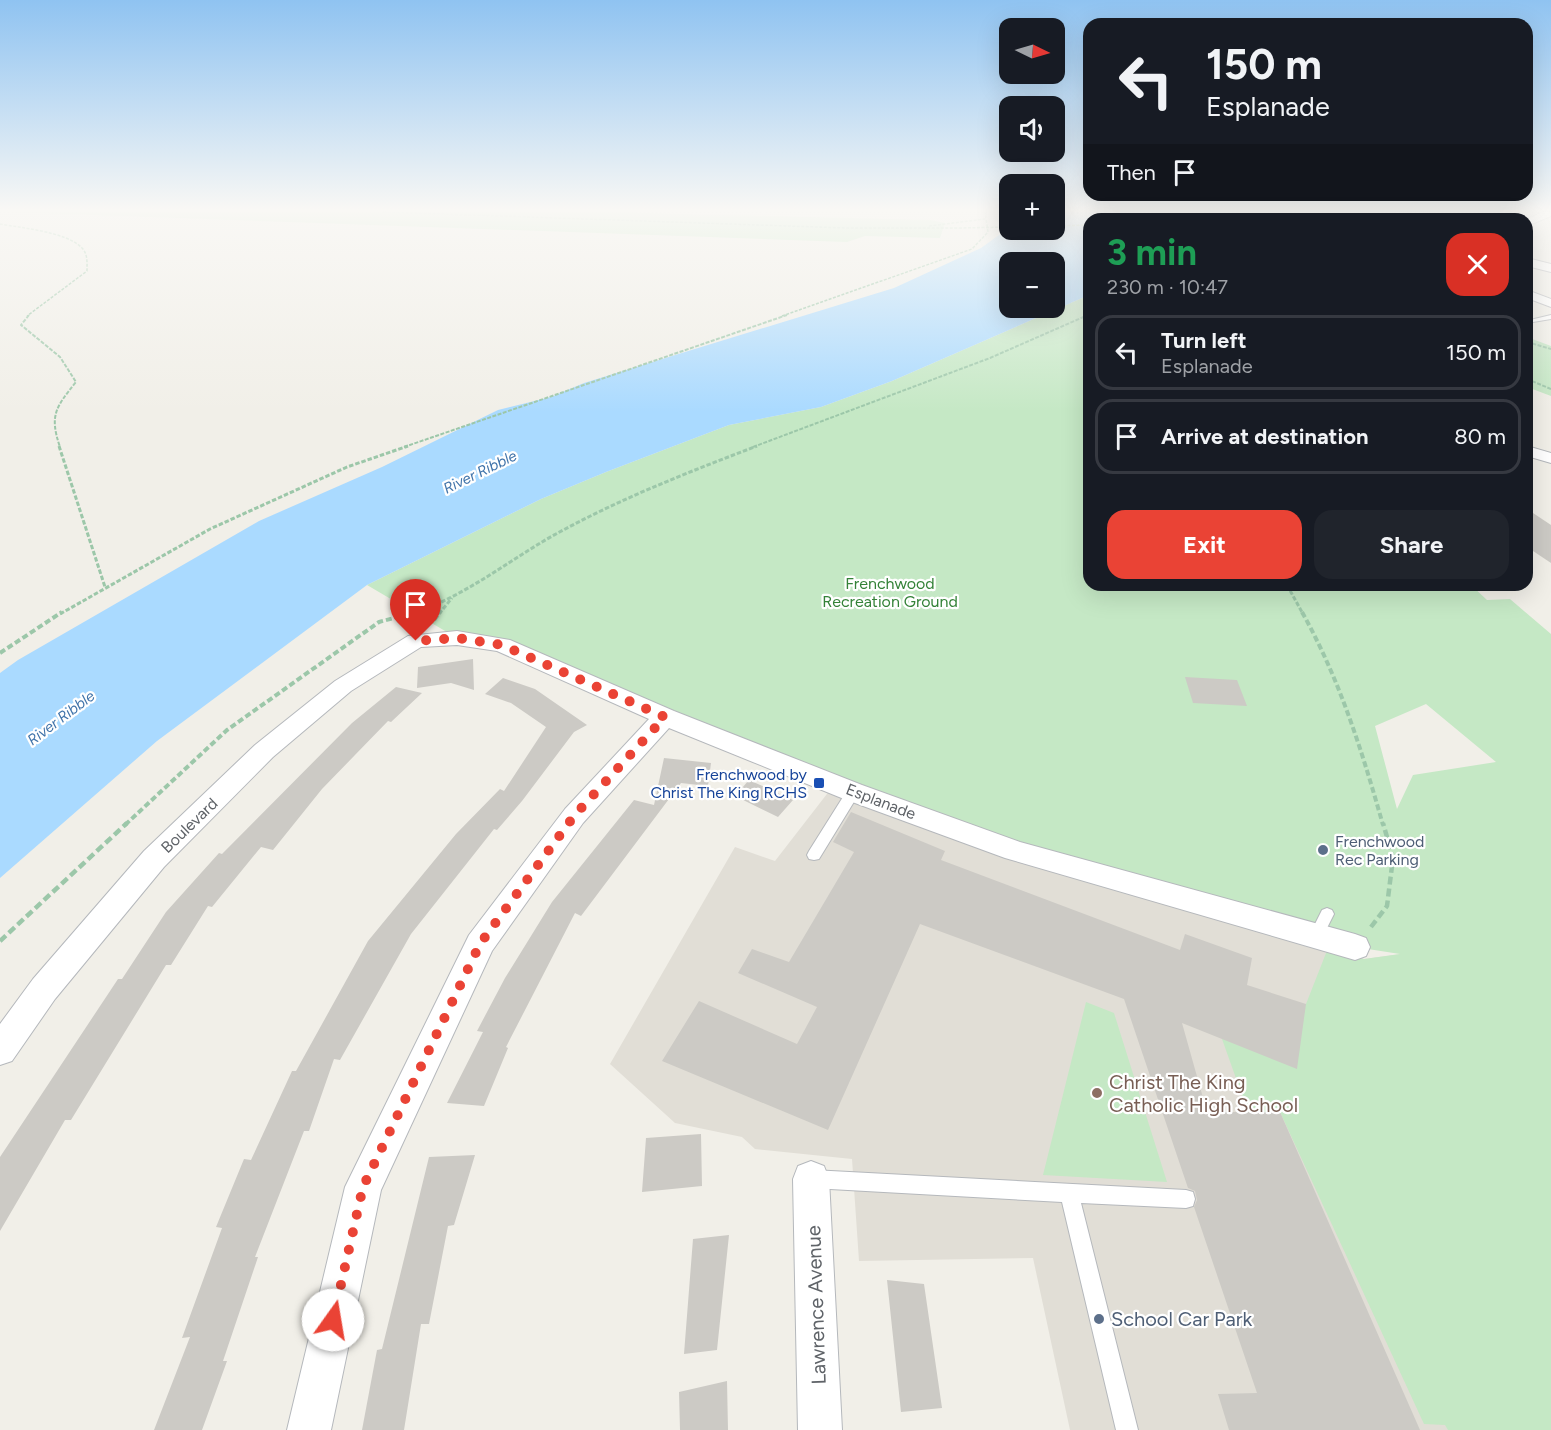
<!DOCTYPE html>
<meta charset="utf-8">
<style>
body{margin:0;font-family:Figtree,sans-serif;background:#20242c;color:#f1f3f6;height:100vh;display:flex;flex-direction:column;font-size:22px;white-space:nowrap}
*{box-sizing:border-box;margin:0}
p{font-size:20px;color:#9ea1a6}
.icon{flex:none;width:33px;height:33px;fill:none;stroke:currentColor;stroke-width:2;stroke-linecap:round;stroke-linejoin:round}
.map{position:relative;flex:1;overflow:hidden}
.sheet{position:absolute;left:1083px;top:213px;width:450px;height:378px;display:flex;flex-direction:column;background:#171b24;border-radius:18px;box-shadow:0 6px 24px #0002}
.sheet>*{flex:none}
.banner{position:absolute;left:1083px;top:18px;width:450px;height:183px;border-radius:18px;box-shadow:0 6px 24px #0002;background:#171b24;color:#f1f3f6;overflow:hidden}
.needle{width:39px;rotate:95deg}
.tools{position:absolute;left:999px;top:18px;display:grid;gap:12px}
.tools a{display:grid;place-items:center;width:66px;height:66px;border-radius:12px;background:#171b24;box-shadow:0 6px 24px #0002;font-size:30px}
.pin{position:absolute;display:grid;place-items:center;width:51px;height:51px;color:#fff;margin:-62px -26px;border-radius:50% 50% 50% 0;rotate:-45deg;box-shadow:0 0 6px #0007}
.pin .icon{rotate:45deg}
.me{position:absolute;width:66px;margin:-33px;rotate:13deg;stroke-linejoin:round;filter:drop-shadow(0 0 4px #0008)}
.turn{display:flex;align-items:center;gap:21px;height:126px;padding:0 24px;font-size:27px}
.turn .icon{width:78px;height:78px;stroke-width:2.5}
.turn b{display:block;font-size:42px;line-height:51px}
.then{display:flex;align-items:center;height:57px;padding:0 24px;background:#0003;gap:12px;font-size:22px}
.round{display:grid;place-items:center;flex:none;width:63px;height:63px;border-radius:18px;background:#20242c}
.overview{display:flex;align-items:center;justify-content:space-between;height:102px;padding:0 24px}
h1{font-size:36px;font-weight:700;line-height:45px;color:#1e9e55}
.button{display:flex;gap:12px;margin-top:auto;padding:12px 24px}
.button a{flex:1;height:69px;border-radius:18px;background:#ea4335;color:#fff;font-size:24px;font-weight:700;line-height:69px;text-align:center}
.button a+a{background:#20242c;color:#f1f3f6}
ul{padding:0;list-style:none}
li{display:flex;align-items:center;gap:18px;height:75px;margin:0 12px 9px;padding:0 12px;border:3px solid #363941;border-radius:18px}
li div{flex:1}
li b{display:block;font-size:22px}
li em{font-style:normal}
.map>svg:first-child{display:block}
.education{fill:#e1ded6}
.green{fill:#c5e8c5;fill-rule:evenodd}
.water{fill:#aadaff;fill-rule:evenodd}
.building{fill:#cccac5}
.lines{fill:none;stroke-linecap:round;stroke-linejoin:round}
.service-casing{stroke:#b5b8bc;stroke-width:2}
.minor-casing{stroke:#b5b8bc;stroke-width:2}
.path-far4{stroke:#9cc7a9;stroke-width:1.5;stroke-dasharray:3 1.5;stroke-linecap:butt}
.path-far3{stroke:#9cc7a9;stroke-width:2;stroke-dasharray:4 1.5;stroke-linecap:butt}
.path-far2{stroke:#9cc7a9;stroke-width:3;stroke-dasharray:4.5 2;stroke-linecap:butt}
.path-far1{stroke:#9cc7a9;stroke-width:4;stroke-dasharray:6 3;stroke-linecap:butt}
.path{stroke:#9cc7a9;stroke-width:4.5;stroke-dasharray:8 4;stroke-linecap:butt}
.service{fill:#fff;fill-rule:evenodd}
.minor{fill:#fff;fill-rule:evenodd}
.path-bridge{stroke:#9cc7a9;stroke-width:1.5;stroke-dasharray:3 1.5;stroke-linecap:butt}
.route{stroke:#ea4335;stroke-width:10;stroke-dasharray:0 18}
.transit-dot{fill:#1a4fb4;stroke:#fff;stroke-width:2}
.service-dot{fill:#5c6f8a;stroke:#fff;stroke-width:2}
.education-dot{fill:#8d6e63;stroke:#fff;stroke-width:2}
.labels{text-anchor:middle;stroke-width:4.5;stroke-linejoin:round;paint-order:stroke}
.far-water-label{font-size:15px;font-style:italic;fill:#4174aa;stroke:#fff}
.park-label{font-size:16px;fill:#348238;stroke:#fff}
.transit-label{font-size:16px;fill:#164399;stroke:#fff;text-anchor:end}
.street-label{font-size:16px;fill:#5f6368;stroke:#fff}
.service-label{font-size:16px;fill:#4e5e75;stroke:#fff;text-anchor:start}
.near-education-label{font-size:20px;fill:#785e54;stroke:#fff;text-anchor:start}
.near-street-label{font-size:20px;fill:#5f6368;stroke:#fff}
.near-service-label{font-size:20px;fill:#4e5e75;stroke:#fff;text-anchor:start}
</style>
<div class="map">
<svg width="1551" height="1430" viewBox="0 0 1551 1430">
<rect width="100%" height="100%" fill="#f1efe8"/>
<path class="education" d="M830,790L1364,959L1433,950L1551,1430H1070L1033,1258L859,1261L852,1159L755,1149L742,1137L675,1123L610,1064L735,847L775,861Z"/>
<path class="green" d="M9,212H605L931,220L945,223L940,238L865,236L847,242Z
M1154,212H1374L1354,219H1162Z
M1089,295V585H1471L1487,600L1510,599L1551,634V1430H1448L1445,1425L1424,1424L1280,1112H1248L1222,1039L1306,1004L1328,948L1364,959L1400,954L1355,947L986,840L502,645L457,638L367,585L541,499L606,472L729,425L821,407L892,381ZM1426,704L1496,762L1413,775L1397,809L1375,726Z
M1527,337L1551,346V396L1527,387Z
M1086,1002L1114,1013L1167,1182L1043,1175Z"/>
<path class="water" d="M1009,212L1010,230H1054L1055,212H1140L1143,219H1089V295L892,381L821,407L729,425L606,472L541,499L367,585L157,741L0,878V673L18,660L259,521L382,467L498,410L551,397L584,383L894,288L981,248L1006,230ZM1010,262H1054V308H1010Z"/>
<path class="building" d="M1527,509L1551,525V563L1527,547Z
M473,659L474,690L451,683L417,688L418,667Z
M1185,677L1237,680L1247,706L1193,703Z
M503,678L535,689L587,725L574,732L522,801L497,830L494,829L411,934L340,1060L334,1059L309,1131H304L255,1257H258L223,1361H227L202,1430H154L190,1337L182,1338L222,1228L216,1227L244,1159L251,1160L292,1071H296L368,941L456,834L500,789L504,791L546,727L511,703L485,694Z
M396,687L422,693L391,722L388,721L322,789L273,850L261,847L212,907L208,906L171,965H166L71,1120H65L0,1231V1157L118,979H122L166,912L219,853L222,854L352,723Z
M664,758L711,763L708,786L681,783L581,916L575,913L506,1047L508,1048L484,1106L447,1103L483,1032L477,1031L505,978L552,902L634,800L654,805Z
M749,780L793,800L778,817L735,796Z
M851,812L945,851L941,860L1180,950L1185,934L1252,958L1247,985L1306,1004L1297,1069L1182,1023L1207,1112H1280L1420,1430H1229L1218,1394L1257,1393L1194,1207L1197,1200L1195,1191L1188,1188L1124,999L920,924L828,1130L662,1061L699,1001L797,1044L817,1007L738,973L752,949L789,962L854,852L833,842Z
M701,1134L702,1186L642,1192L646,1138Z
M475,1155L454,1225L448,1226L429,1324H421L404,1430H362L377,1350L382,1349L429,1157Z
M729,1235L717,1350L684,1354L693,1239Z
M887,1280L924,1284L942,1408L901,1412Z
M727,1381L728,1430H680L679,1392Z"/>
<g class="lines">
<g class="service-casing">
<path id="service" d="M1551,315V319L1533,322L1530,320Z
M853,787L858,789L860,792L819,859L814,860L809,859L807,855L809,851L848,789Z
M1327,908L1332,910L1334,914L1321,940L1316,942L1311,940L1309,936L1322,910Z
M812,1170L1186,1190L1193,1192L1195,1199L1193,1206L1186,1208L1081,1203L1138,1430H1116L1062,1202L812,1188L806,1185L803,1179L806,1173Z"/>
</g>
<g class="minor-casing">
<path id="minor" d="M1395,212H1408L1396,219H1382Z
M1410,212H1429L1455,219H1434Z
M1543,212H1551V216L1527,226V219Z
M1527,258L1551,264V272L1527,266Z
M1527,290L1551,299V307L1527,298Z
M1527,446L1551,453V463L1527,456Z
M457,631L510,640L674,711L862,785L1020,842L1355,934L1366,938L1370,947L1366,956L1355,960L1005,858L844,799L669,728L583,823L492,951L381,1190L331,1430H287L345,1187L469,935L565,809L649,719L497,651L457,645L421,647L351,691L273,757L164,867L55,999L12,1061L0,1065V1024L33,979L144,851L255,745L335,681L408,636Z
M811,1161L824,1166L829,1179L842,1430H798L793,1179L798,1166Z"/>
</g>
<path class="path-far4" d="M383,212L846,228H959
M1170,212L1175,219
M1204,212L1212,216L1211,219
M1327,212L1331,219
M1209,213L1241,212
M1249,219L1296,212
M1347,219L1369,212
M0,224C22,228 67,232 82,248C88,254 87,263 87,271L27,316
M929,226L985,219
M1054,226L1089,225
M782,316L972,249L988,232L985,212
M1084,316L1089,314"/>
<path class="path-far3" d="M29,315L21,325L60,357L76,382C56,407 49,415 60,447
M1527,342L1551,349
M1527,379L1551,389
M404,447L787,315
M753,447L990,358L1088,315"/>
<path class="path-far2" d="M59,446L105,587
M1287,585L1303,614
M60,614L210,529L347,467L408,446
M411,614C461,598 503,565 547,539C614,501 686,473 757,446
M439,614L452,598"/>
<path class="path-far1" d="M1302,612C1340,680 1362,751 1383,825
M434,620L440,612
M0,653L62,612
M125,825L227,730L379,622L416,612"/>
<path class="path" d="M1371,927L1387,906L1393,858L1383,823
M0,941L127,823"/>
<use href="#service" class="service"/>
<use href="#minor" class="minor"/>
<path class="path-bridge" d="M959,228L1010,227"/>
</g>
<linearGradient id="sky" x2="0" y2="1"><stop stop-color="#8fc3f1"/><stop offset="0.51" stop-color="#f9f8f5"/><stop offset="1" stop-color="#f9f8f5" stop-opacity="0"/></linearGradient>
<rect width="1551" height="412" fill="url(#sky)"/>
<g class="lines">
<path class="route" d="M333,1320L363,1187L480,944L574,816L665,717L502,645L458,638L416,641"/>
</g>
<rect class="transit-dot" x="813" y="777" width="12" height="12" rx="3"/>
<g class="service-dot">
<circle cx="1323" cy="850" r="6"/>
<circle cx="1099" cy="1319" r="6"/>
</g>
<circle class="education-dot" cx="1097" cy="1093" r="6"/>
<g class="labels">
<g class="far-water-label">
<text transform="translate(480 472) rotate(-26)" y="5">River Ribble</text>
<text transform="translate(61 718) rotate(-37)" y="5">River Ribble</text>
</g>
<g class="park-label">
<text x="890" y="589">Frenchwood<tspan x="890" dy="18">Recreation Ground</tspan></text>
</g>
<g class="transit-label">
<text x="807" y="780">Frenchwood by<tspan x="807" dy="18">Christ The King RCHS</tspan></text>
</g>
<g class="street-label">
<text transform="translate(881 801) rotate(21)" y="6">Esplanade</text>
<text transform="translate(189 825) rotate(-44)" y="6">Boulevard</text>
</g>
<g class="service-label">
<text x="1335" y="847">Frenchwood<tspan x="1335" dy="18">Rec Parking</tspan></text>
</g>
<g class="near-education-label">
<text x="1109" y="1089">Christ The King<tspan x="1109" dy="23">Catholic High School</tspan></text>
</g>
<g class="near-street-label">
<text transform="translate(816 1305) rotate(-92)" y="7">Lawrence Avenue</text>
</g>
<g class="near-service-label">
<text x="1111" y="1326">School Car Park</text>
</g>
</g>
</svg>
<div class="tools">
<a><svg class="needle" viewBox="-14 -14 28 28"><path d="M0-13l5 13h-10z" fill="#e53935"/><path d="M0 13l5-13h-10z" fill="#9ea1a6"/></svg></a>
<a><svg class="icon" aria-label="sound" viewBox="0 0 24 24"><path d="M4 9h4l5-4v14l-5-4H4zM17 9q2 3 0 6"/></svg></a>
<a>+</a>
<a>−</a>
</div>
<div class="pin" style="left:416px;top:641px;background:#d93025"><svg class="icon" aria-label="arrive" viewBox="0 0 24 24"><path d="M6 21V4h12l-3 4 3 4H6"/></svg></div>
<svg class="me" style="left:333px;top:1320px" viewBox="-20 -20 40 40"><circle r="19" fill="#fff"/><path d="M0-13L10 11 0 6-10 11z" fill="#ea4335"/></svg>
<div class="banner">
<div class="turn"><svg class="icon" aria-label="left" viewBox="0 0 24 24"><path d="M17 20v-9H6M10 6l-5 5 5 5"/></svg><div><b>150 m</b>Esplanade</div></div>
<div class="then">Then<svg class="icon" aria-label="arrive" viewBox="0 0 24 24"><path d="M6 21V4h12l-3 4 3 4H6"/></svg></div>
</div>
<section class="sheet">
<div class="overview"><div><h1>3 min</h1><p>230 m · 10:47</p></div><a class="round" style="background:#d93025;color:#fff"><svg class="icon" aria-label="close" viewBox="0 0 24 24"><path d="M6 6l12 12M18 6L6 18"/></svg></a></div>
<ul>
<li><svg class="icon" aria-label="left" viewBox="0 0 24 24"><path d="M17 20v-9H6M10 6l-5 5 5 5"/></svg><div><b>Turn left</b><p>Esplanade</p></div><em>150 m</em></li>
<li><svg class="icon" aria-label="arrive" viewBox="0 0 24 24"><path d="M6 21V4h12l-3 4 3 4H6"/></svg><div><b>Arrive at destination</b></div><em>80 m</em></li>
</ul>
<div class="button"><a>Exit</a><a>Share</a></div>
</section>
</div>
